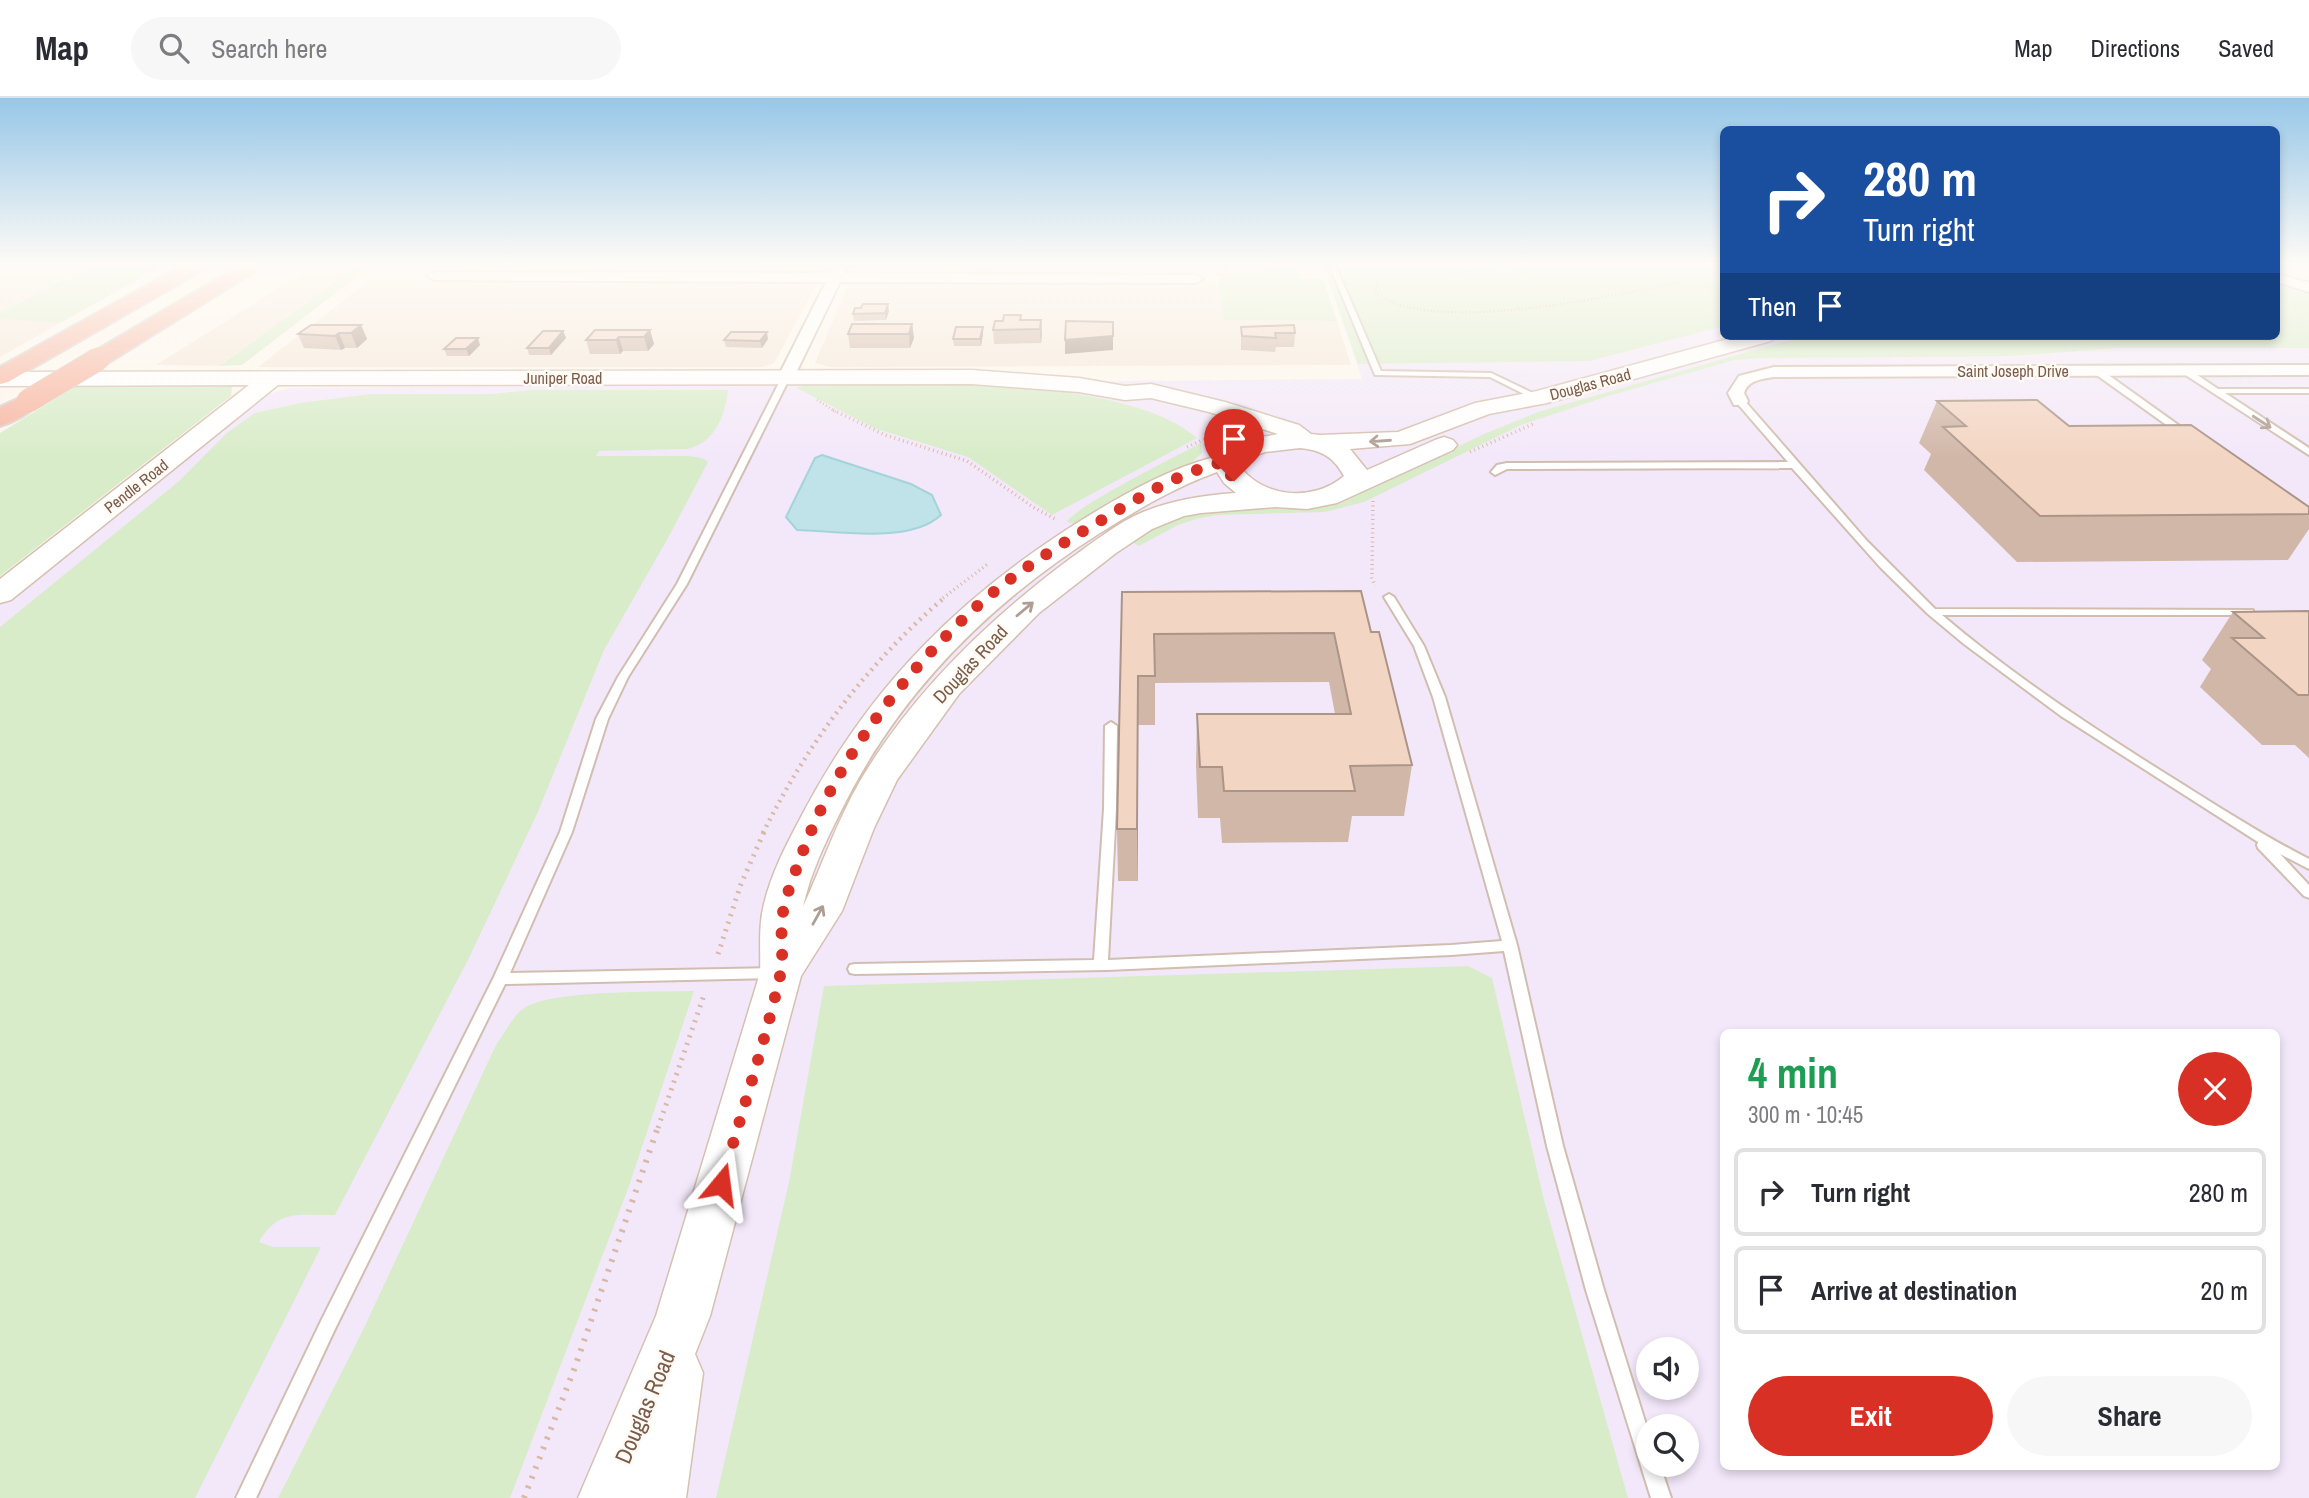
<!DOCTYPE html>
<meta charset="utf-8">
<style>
body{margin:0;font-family:"Archivo Narrow",sans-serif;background:#f7f7f7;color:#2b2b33;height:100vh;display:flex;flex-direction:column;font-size:26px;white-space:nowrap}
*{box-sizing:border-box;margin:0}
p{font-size:23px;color:#7c7c81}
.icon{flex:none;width:38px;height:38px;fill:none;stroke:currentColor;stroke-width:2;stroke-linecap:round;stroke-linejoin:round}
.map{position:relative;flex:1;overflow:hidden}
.drawer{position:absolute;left:1720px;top:931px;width:560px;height:441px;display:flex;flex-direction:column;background:#fff;border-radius:10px;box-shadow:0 4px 10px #0003}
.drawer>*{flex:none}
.guide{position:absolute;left:1720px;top:28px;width:560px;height:214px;border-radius:10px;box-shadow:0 4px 10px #0003;background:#1a4fa0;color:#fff;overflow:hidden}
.buttons{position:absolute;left:1636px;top:1239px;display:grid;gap:14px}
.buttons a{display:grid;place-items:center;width:63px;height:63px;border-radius:50%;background:#fff;box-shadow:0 4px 10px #0003;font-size:35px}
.pin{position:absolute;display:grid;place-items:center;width:60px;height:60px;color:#fff;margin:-72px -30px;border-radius:50% 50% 50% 0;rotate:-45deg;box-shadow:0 0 7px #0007}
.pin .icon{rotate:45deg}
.me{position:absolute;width:77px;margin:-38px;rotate:16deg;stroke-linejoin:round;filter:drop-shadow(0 0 5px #0008)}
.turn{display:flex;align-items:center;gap:24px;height:147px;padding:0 28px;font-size:32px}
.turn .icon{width:91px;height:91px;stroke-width:2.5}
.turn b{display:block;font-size:49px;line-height:60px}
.then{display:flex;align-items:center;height:66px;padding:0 28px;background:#0003;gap:14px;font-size:26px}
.round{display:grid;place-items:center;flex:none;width:74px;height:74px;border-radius:37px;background:#f7f7f7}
.overview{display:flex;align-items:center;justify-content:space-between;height:119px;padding:0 28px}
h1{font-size:42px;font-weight:800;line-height:52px;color:#1e9e55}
.primary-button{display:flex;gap:14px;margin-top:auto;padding:14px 28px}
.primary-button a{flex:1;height:80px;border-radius:42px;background:#d93025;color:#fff;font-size:28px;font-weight:800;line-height:80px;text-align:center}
.primary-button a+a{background:#f7f7f7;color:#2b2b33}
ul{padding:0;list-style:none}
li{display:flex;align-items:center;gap:21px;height:88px;margin:0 14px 10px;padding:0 14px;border:4px solid #e1e1e2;border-radius:10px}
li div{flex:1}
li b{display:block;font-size:26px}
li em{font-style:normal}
header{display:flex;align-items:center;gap:42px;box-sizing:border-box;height:98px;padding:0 35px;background:#fff;border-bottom:2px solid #e1e1e2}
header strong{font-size:33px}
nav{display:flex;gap:38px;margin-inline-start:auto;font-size:24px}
.search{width:490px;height:63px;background:#f7f7f7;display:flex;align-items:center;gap:18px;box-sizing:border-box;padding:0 24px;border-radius:38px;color:#7c7c81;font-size:26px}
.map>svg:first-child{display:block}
.residential{fill:#f5e8da}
.education{fill:#f3e8fa;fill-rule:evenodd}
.green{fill:#d8ecc9}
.water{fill:#bfe3e8;stroke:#a5d3da;stroke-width:2}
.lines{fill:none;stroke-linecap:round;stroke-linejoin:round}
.lane-casing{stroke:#d1beb0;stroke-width:4}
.street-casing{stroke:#d1beb0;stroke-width:4}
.secondary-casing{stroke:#d6c0b0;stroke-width:3}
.highway-casing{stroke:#dad1cd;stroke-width:4}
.path-far4{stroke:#d9b8a5;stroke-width:2.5;stroke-dasharray:1 2.5;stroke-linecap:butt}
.path-far3{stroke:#d9b8a5;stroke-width:3.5;stroke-dasharray:1 3.5;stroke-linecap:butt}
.path-far2{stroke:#d9b8a5;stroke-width:4.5;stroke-dasharray:2 5;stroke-linecap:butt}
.path-far1{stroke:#d9b8a5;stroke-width:5;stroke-dasharray:2 6;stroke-linecap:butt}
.path{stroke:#d9b8a5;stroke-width:6;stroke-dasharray:2.5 8;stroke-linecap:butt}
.lane{fill:#fff;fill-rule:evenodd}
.street{fill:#fff;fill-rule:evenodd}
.secondary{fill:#fff;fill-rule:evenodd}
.highway{fill:#f7b7a3;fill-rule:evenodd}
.highway-bridge-casing{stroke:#dad1cd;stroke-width:24;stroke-linecap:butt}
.highway-bridge{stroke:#f7b7a3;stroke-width:23}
.wall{fill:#d1b7a8}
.shaded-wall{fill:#aa9588}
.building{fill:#f3d5c3;stroke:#aa9588;stroke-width:2}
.oneway{stroke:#af9d94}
.route{stroke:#d93025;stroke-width:12;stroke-dasharray:0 21.6}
.labels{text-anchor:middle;stroke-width:5;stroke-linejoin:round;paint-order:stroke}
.far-street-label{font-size:16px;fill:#7a5c4d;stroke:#fffaf3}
.street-label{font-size:19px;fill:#7a5c4d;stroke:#fffaf3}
.near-street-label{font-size:23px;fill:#7a5c4d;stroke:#fffaf3}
</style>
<header>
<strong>Map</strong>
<div class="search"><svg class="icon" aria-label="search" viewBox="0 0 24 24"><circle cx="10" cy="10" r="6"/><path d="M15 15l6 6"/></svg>Search here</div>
<nav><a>Map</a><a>Directions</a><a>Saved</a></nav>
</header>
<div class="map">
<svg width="2309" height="1400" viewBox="0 0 2309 1400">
<rect width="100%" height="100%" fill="#fdf6ec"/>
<path class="residential" d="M0,164H100L0,214Z
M393,164H540L529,175L380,174Z
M614,164H828L823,172L812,175L606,174Z
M852,164H1265L1267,176H854L848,173Z
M311,170H353L220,268L156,267Z
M370,182L807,185L816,188L774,265L763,269H258Z
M1218,184L1223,222L1337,223L1351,267L830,269L815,265L848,187L856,185Z
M0,221L60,225L0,259Z"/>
<path class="education" d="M1322,164H1724V238H2277V164H2309V1400H0V505L256,300L289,290L1362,281ZM1724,934H2277V1368H1724ZM1648,1251H1687V1290H1648ZM1648,1328H1687V1367H1648Z"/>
<path class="green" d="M100,164H170L60,225L0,221V214Z
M322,164H376L242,267L220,268L352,171L311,170Z
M540,164H614L606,174L529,175Z
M1265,164H1298L1302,181H1323L1337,223L1223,222L1218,176H1267Z
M1322,164H1724V228L1589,263L1358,266Z
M2277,188L2309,197V250H2120L2012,258L1763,260L1735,262L1608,298L1521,327L1364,404L1325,414L1217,417L1196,421L1178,427L1139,448L1132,444L1164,425L1203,414L1245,411H1300L1339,406L1484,336L1538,314L1804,238H2277Z
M959,284C1026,289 1145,295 1197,340L1052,417L968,359L874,330L797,290L808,285Z
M76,288H232L231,298L0,478V335Z
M531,292H728C725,318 715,345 687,351L599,353L596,358H689L702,360L708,364L668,440L604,552L537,716L468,862L335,1117C299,1118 279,1110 259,1144L273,1149H321L195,1400H0V529L178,384L227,335L255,315L300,305L371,296H492Z
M1201,345L1202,355L1191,365L1145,385L1074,426L1067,424C1075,408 1179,357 1201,345Z
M1468,868L1492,880L1544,1102L1628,1400H716L789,1084L824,888Z
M694,893L629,1088L510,1400H278L363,1232L496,947C504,936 514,915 526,909C555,892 657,894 694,893Z"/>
<path class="water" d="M1426,164H1518C1502,172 1443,177 1428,169Z
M822,357L911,386L932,397L941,417C910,446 838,433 797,432L786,419L815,360Z"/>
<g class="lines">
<g class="lane-casing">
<path id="lane" d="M1328,164H1334L1381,273L1491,275L1543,300L1536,302L1490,279L1375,277Z
M2181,270H2187L2218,291H2309V295H2225L2309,350V357L2181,274Z
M2094,271H2100L2188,334V338H2182L2094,275Z
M783,277L790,279L687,486L628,579L608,621L572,734L510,875L776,870L781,871L783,875L781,879L776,880L505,886L334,1233L256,1400H236L322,1221L493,881L560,734L596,621L618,579L677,486Z
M1737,301H1743L1867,443L1935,511L2253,512V516L2249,517H1942C2016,580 2097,633 2179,684C2222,711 2264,738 2309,761V771L2280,756L2309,787V800L2304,798L2258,750L2257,747L2258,744L2061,618L1964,546L1928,516L1881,470L1792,370L1507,371L1495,377L1491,374L1497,367L1507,365L1788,364L1737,305Z
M1389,496L1394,499L1424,548L1445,599L1517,847L1563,1048L1604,1192L1648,1333V1367H1660L1671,1400H1651L1586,1192L1547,1048L1504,853L1451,857L1107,872L855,876L850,875L848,871L850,867L855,866L1094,862L1104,711L1105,628L1111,624L1117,628L1116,711L1108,862L1451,847L1502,843L1433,599L1414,548L1384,499Z"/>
</g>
<g class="street-casing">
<path id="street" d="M841,164L848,168L844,175L1196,177L1203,181L1196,185L840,184L794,279L786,284L778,279L826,184L434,182L427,178L434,174L830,175L836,165Z
M2277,176L2309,185V194L2277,184Z
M2309,267V277L1774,279C1762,281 1748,282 1744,295L1748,303L1746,307H1734L1728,295L1739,278L1774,269Z"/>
</g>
<g class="secondary-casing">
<path id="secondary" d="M1739,238H1774L1771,243L1547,305L1489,316L1410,346L1350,351L1367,372L1435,342L1444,339L1453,342L1457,347L1453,352L1337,405L1307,411L1275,409L1201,415L1184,418L1152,431L1116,455L1039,515L959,596L897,682L874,730L842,813L801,878L710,1218L695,1256L703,1275L686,1400H578L656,1218L760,875C761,852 758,829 764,806C771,776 786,747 801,719C869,588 961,497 1085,420C1126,395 1168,371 1214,359C1226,343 1260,340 1278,336L1209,314L1151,300L1125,302L1079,294L972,286L278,287L11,502L0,505V481L249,287L0,288V274L972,272L1079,280L1125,288L1151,286L1225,304L1299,327L1311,336L1320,337L1398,334L1475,305L1537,293ZM1300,350C1321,352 1334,359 1344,378C1313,405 1259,400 1237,364L1265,354ZM1217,374L1224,385L1236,395C1205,397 1172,402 1143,414C1117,425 1094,444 1071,460C989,521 913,594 860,683C837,723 822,767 803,809C810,776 825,745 840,715C898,596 988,506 1100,435C1137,412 1175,389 1217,374Z"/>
</g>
<g class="highway-casing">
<path id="highway" d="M189,164H213L210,168L8,284L0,286V269Z
M246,164H270L106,266H90L86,261L90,256Z
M28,296L37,298L40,303C32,315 13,324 0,328V309Z"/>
</g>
<path class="path-far4" d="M1379,164L1381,168L1375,194C1382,198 1390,205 1399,207C1472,228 1603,199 1678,185
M817,302L836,314"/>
<path class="path-far3" d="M833,312L885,337L967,363L1033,409L1057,422
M1187,349L1214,337
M1470,354L1533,326
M1373,403L1372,480L1375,488
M943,500L989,465"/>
<path class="path-far2" d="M763,735C808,644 868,565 945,499"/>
<path class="path-far1" d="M718,856L741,786L764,734
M658,1030L704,897"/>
<path class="path" d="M524,1400L575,1269L658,1029"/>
<use href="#lane" class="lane"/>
<use href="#street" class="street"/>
<use href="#secondary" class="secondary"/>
<use href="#highway" class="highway"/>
<g class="highway-bridge-casing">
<path id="highway-bridge" d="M28,303L98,261"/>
</g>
<use href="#highway-bridge" class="highway-bridge"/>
</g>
<path class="wall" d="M459,164H483L479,167H460Z
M643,164H686L685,165Z
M891,164H932L931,165H892Z
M1009,164H1031L1030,166H1010Z
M1181,164H1228V171H1207V166H1181Z
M889,213L886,222L854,223L853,216Z
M1021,217L1022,222H1041L1042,236L1041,245L994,246L993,232L1003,223Z
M912,226L914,240L910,250H850L848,236Z
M361,227L367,241L357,250H345L341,252L304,250L298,236Z
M983,229V236L981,248H954L953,241Z
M1241,229L1295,235L1294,249H1276L1275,254L1241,252Z
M650,232L654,246L648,253H623L620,256H590L586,242Z
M563,233L566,240L551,257H529L527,250Z
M768,241L762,250L726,249L724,242Z
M480,247L469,258H447L444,251Z
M1937,303L2069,328L2309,409V431L2288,462L2017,464L1924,372L1931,356L1919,345Z
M1122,494L1371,534L1412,667L1404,718H1352L1348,744L1222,745L1220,720H1198L1196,667L1197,616H1335L1329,584L1155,585V627H1138V783H1118L1117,731Z
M2309,513V660L2295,647H2262L2200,589L2211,571L2202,562L2233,514Z"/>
<path class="shaded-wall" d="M888,206L889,213L886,222L885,215Z
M1041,222L1042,236L1041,245L1040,231Z
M1113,224V252L1065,256V242Z
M912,226L914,240L910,250L909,236Z
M361,227L367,241L357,250L351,235Z
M983,229V236L981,248L980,241Z
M650,232L654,246L648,253L644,239Z
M563,233L566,240L551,257L549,250Z
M767,234L768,241L762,250L760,243Z
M339,235L345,250L341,252L335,238Z
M619,239L623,253L620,256L616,242Z
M478,240L480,247L469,258L466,251Z
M1138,578V783L1137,731Z"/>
<path class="building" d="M863,206H888L885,215L853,216L855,210H861Z
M1004,217H1021L1020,222H1041L1040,231L993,232L995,223H1003Z
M1066,223L1113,224V238L1065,242Z
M852,226H912L909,236H848Z
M311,227H361L351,235H339L335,238L298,236Z
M1294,227L1295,235H1275L1276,240L1242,238L1241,229Z
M956,229H983L980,241H953Z
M595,232H650L644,239H619L616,242H586Z
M543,233H563L549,250H527Z
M731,234H767L760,243L724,242Z
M456,240H478L466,251H444Z
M2037,302L2069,328L2191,327L2309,409V416L2040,418L1943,329L1966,328L1937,303Z
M1361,493L1371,534H1379L1412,667L1350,668L1355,693H1224L1222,669H1200L1197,616H1351L1334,535L1154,536L1155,578H1138L1137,731H1117L1122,494Z
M2309,513V597H2298L2232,540H2264L2233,514Z"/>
<defs><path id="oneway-shaft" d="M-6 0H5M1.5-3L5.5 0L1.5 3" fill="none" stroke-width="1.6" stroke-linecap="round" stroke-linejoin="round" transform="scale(1.75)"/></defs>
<g class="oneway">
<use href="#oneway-shaft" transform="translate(2262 324) rotate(33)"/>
<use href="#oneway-shaft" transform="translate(1380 343) rotate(176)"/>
<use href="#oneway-shaft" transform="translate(1025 511) rotate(-40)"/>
<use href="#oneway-shaft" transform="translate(818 817) rotate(-61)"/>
</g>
<linearGradient id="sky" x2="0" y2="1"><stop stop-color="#97c7e8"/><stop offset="0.46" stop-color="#fefbf6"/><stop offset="1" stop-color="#fefbf6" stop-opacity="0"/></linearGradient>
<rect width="2309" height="360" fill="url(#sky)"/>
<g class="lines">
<path class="route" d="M721,1086C741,1017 764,948 780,878C785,857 779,835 783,814C786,798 793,780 799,764C833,667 900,579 975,510C1016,473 1063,445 1110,417C1145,396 1183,373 1224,364L1234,383"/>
</g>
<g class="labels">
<g class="far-street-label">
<text x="2013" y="279">Saint Joseph Drive</text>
<text x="563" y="286">Juniper Road</text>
<text transform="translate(1590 286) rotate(-15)" y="6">Douglas Road</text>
<text transform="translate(136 388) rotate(-38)" y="6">Pendle Road</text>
</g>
<g class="street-label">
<text transform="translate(970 566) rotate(-47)" y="7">Douglas Road</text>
</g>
<g class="near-street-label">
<text transform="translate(645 1309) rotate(-67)" y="8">Douglas Road</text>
</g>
</g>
</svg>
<div class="buttons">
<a><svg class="icon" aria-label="sound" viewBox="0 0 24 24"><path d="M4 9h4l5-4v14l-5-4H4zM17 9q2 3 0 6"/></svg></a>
<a><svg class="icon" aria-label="search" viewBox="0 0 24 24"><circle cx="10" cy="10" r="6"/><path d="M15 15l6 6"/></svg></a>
</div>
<div class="pin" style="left:1234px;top:383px;background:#d93025"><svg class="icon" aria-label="arrive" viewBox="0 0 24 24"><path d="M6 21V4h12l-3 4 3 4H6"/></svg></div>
<svg class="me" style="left:721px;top:1086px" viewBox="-20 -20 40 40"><path d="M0-17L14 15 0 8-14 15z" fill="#d93025" stroke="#fff" stroke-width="4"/></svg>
<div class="guide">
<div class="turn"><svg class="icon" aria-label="right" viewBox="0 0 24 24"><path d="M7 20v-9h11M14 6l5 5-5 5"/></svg><div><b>280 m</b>Turn right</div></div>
<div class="then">Then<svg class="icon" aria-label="arrive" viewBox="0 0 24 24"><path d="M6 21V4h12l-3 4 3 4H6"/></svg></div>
</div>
<section class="drawer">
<div class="overview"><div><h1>4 min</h1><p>300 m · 10:45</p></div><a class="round" style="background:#d93025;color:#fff"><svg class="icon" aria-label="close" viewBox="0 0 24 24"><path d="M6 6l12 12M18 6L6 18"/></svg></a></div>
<ul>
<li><svg class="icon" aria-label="right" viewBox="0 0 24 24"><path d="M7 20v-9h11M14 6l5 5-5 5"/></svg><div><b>Turn right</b></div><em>280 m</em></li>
<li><svg class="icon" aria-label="arrive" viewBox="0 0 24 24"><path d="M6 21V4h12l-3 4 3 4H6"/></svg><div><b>Arrive at destination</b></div><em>20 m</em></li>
</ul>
<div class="primary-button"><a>Exit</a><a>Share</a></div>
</section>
</div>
